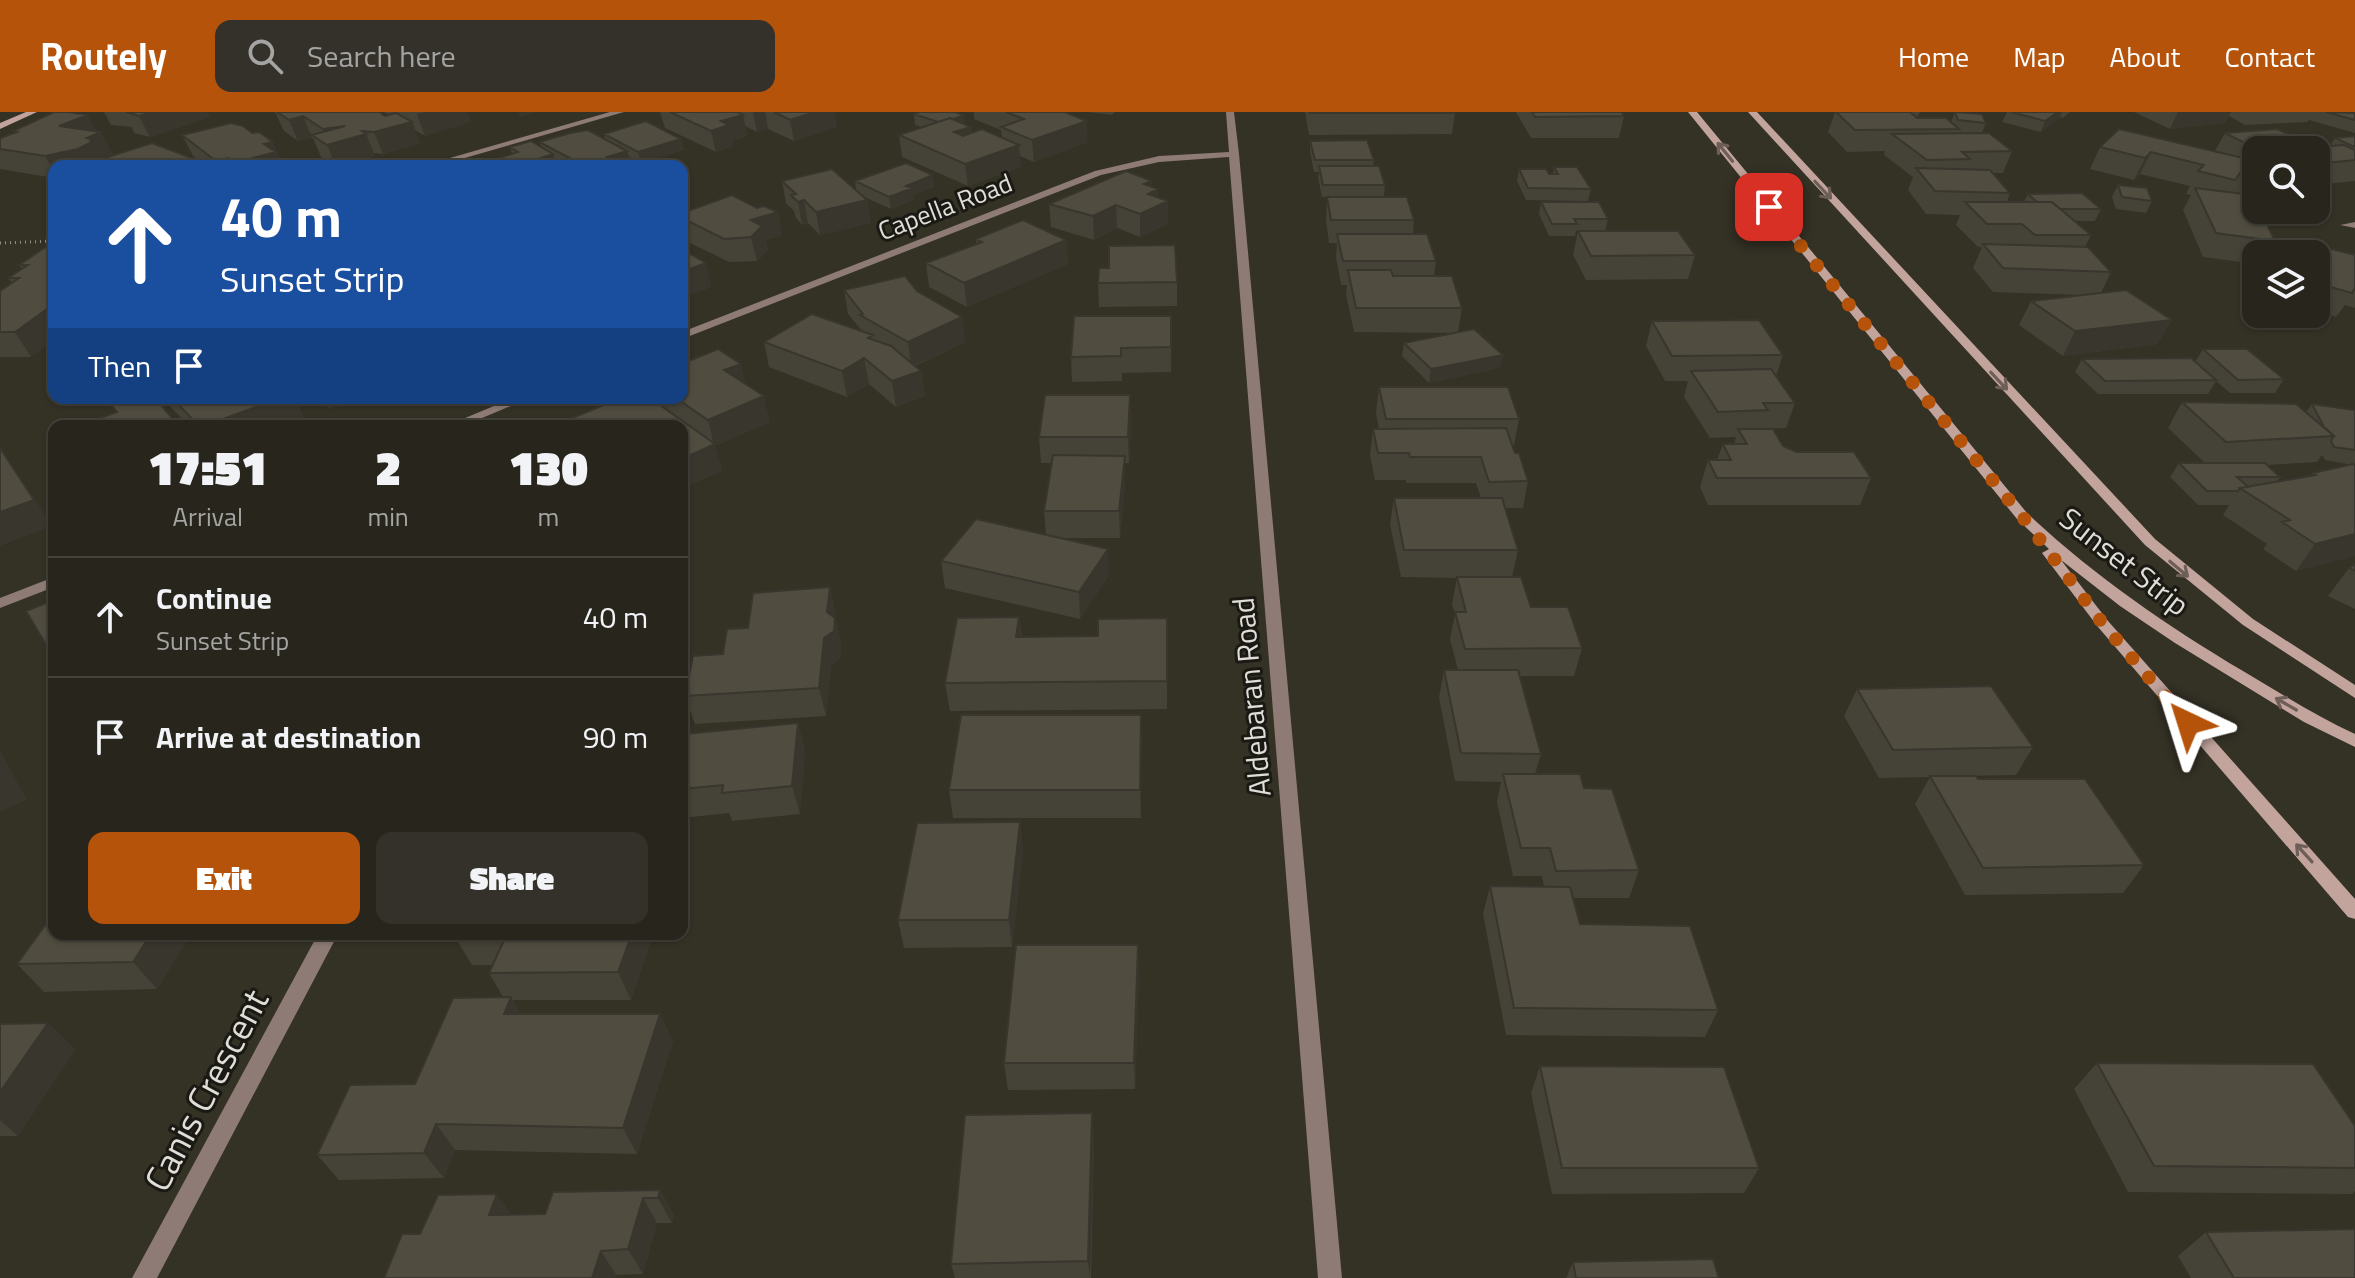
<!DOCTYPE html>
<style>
body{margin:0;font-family:"Titillium Web",sans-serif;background:#333129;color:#f1f3f6;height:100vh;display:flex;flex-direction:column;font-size:30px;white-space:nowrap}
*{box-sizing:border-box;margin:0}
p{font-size:26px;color:#a4a5a3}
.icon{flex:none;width:44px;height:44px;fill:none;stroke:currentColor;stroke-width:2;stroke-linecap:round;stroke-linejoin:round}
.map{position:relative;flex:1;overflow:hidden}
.panel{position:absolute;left:48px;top:308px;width:640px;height:520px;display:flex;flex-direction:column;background:#27251c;border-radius:16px;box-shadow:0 2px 6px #0004,0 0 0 2px #43423b}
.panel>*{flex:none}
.hud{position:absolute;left:48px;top:48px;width:640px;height:244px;border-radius:16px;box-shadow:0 2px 6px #0004,0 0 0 2px #43423b;background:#1a4fa0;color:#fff;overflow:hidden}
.controls{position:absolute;left:2242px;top:24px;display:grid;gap:16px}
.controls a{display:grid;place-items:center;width:88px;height:88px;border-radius:16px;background:#27251c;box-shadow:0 2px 6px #0004,0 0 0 2px #43423b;font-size:40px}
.pin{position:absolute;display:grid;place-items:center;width:68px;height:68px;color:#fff;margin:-34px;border-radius:16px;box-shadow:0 4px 12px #0006}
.me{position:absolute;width:88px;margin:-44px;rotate:319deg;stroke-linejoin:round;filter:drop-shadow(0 0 6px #0008)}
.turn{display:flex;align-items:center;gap:28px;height:168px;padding:0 40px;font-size:36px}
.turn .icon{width:104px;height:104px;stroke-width:2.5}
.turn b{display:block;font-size:56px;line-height:68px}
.then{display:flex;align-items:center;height:76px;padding:0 40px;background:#0003;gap:16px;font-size:30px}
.eta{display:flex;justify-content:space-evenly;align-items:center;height:136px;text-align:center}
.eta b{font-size:48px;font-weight:800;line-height:56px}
.cta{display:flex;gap:16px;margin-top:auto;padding:16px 40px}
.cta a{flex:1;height:92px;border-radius:16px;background:#b45309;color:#fff;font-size:32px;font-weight:800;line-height:92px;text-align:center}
.cta a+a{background:#333129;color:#f1f3f6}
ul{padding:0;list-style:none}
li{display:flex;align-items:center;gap:24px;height:120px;padding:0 40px;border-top:2px solid #43423b}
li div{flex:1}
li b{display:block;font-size:30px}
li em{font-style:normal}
header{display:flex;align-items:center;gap:48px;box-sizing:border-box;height:112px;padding:0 40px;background:#b45309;color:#fff}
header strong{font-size:38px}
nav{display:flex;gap:44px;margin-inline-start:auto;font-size:28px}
.search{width:560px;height:72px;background:#333129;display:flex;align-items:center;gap:20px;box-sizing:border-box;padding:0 28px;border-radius:16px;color:#a4a5a3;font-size:30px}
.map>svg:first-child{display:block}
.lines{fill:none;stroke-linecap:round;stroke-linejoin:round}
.path{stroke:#908d84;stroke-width:3;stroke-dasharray:1 4;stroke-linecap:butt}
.street{fill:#8e7b76;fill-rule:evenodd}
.secondary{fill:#c2a49d;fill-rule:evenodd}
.wall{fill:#454237;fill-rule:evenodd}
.shaded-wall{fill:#38362d}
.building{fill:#504d40;stroke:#38362d;stroke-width:2}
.oneway{stroke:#6e5e58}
.route{stroke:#b45309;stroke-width:14;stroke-dasharray:0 25.2}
.labels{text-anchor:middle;stroke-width:6;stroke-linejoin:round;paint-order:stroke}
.far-street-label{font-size:26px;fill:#e0ded7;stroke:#1a1914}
.street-label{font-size:30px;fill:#e0ded7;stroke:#1a1914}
.near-street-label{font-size:36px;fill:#e0ded7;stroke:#1a1914}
</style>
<header>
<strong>Routely</strong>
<div class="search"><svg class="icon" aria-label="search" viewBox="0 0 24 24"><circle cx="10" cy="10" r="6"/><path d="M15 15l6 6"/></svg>Search here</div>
<nav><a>Home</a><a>Map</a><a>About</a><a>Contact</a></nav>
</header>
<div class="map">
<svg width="2355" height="1166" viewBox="0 0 2355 1166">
<rect width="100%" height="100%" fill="#343125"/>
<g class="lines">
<path class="path" d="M0,131L54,129"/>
<path class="street" d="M610,0H624L437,54H422Z
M1226,0H1234L1239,42L1342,1166H1318L1229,45L1159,50L1101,63L682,227V220L1095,59L1159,44L1229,40Z
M2355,110V116L2340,113Z
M513,286H530L463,314H446Z
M54,465V475L0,496V486Z
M318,822H338L157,1166H132Z"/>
<path class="secondary" d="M26,0H37L0,17V11Z
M1688,0H1697L2027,401C2093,463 2166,513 2243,559C2280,581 2316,604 2355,622V635L2304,610L2175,531L2120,494L2061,448L2108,509L2355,787V807L2348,805L2098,515L2042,441L2049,437L2017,407Z
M1748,0H1757L2155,427L2253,507L2355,573V586L2243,513L2145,433Z"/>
</g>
<path class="wall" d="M104,0H208L210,5L150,25L134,21L132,15L111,13Z
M275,0H379L385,4L389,3L384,0H467L471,10L425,24L415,18L420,32L383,42L374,41L375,44L335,54L321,45L313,26L298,29L284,19Z
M660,0H834L837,15L794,29L768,17L757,20L745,14L747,24L732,29L733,34L716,40L665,16Z
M974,0H1065L1088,30L1034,50L1020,44L1021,55L968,74L902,45L899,23L922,15L915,13L914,2L965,12L971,15L972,21L1002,26L1001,18L974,7Z
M1088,0H1115L1112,3Z
M1305,0H1454L1455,1L1452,22L1309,23Z
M1516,0H1621L1624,4L1619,26H1531Z
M1835,0H1920L1917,6L1951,10L1955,0L1986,11L1982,21L2012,39L2003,61H1992L2010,81L2007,90H2024L2028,82L2101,97L2095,109H2074L2091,123L2085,135L2111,160L2101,181L2158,232L2063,244L2019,213L2031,189L2080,183L1993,180L1973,156L1982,135H1978L1956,113L1960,103L1926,102L1908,78L1913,65L1884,43L1885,39L1847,40L1828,20Z
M2007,0H2070L2063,6L2060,5L2041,20L2002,10Z
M2134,0H2353L2355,1V21L2309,8L2307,10L2245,13L2229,4L2225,11L2170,17Z
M13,19L97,20L113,42L102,47L198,48L193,44L182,23L283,51L281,52L282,54H54V66L0,57V26L14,21Z
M2225,21L2316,35L2330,34L2335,26L2355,24V69L2316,73V38H2256V65L2253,63L2240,82L2275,129L2268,142H2256V152L2203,145L2183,98L2191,83L2186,82L2190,74L2140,62L2134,68L2090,57L2100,35L2215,39Z
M604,22L681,27L684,38L641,51L629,45L632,54H446L480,52L512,42L510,35H541L539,30L605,27Z
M1310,29L1374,48L1373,54L1385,73L1384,85H1322L1318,65L1319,60H1314L1310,40Z
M1554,55L1591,77L1588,89L1526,88L1517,69L1519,57L1553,62Z
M782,69L856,78L855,69L935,75L913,83L914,88L891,97L862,84L867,88L871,111L820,123L808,111L802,113L796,106L794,99L786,91Z
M2118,73L2152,89L2146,101L2116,97L2112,85Z
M1152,75L1158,77V85L1168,89V112L1140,125L1117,116L1094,128L1051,115L1049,92Z
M1327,85L1414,108L1413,122L1436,149L1434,164L1462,196L1458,220L1503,243L1500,256L1429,271L1402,244L1404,231L1456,221L1354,220L1346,182L1347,173H1341L1336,145L1337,131H1329L1326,108Z
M1541,90L1608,107L1605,119H1576L1575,124H1549L1539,102Z
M757,96L778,100L782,123L766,128L768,138L757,149L729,150L682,127V101Z
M1578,119L1695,143L1688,167L1586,168L1573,143Z
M976,127L1066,128L1068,152L967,195L929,175L926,151L976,132Z
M47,134L31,245H0V179L12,171L8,166L22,157L19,153Z
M2355,143V196L2345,193L2336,205L2316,199V146Z
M1177,170V194L1099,195L1098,171Z
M844,178L917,179L962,205L965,230L915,254L921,259L925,284L896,295L869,272L847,285L769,255L764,230L862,219L848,202Z
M1171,204V260L1122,261V269L1072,270L1071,245Z
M1652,209L1783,243L1776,264L1795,291L1786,316L1761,317L1783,334L1871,366L1860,393H1708L1700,375L1708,348H1717L1723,332H1734L1736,325L1710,326L1684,285L1688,269H1665L1646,234Z
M2203,237L2284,267L2275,281H2230L2216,269L2208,282H2098L2075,260L2082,247L2195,250Z
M691,248L746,272L770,310L715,334L722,359L682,376V314L599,295L597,286H682Z
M1379,275L1519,307L1514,333H1512L1528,369L1523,396H1505L1518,438L1512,465L1531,495L1582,536L1574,564H1519L1541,642L1535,662L1584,676L1639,758L1629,786H1573L1580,812L1718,898L1705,925L1506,923L1483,802L1490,774L1544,775L1542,764H1513L1497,690L1501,670L1455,669L1439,585L1444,558H1458L1450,527L1455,502L1452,492L1457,466L1401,465L1390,412L1394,386H1481L1476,371H1406V368H1375L1370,343L1373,317H1379L1376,301Z
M1130,283L1131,309L1129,351H1125V370L1120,426H1058L1108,437L1109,464L1080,507L945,476L941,449L1046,423L1044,399L1052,351H1041L1039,325Z
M162,286H294L305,308L288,314H189Z
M319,286H359L330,297Z
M2182,290L2306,300L2312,292L2355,298V444L2296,459L2263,437L2267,432L2223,403L2229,393H2198L2170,365L2179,351H2205L2168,316ZM2322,343L2325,348L2352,353L2313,361L2311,364L2277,370L2280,365L2267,353L2317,350Z
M2355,452V497L2328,484L2349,456Z
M830,475L841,533L840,546L831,554L826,604L695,612L685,584L748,516Z
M1019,505L1022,525L1098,524L1167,506V597L950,599L945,571Z
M1857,577L2033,635L2016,663L1961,664L1978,667L2144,753L2123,781L1965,783L1915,692L1930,665L1879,666L1844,604Z
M1141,603V706H953L949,678Z
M688,608L692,622L798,611L805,639L800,702L732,709L729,701L682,706V609Z
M1020,710L1023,738L1012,835L904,836L898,808Z
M54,822H191L157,877L44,880L17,852Z
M457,822H653L631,888H513L520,902H660L673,929L637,1042L455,1038L444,1066L339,1068L317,1043L415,972L503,885L489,861L492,853H472L455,825Z
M1138,833L1139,861L1135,977L1008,978L1004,951Z
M48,911L75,938L18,1024H0V912Z
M2097,951L2355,1014V1079L2352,1082L2128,1080L2074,977Z
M1540,954L1759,1056L1744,1081L1552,1082L1531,981Z
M1092,1001L1094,1027L1091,1166H955L951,1152Z
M660,1078L674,1103L672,1111H657L643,1162L616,1163V1166H384L420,1122L511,1102H545Z
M2206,1120L2355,1166H2191L2178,1144Z
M1573,1150L1719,1166H1566Z"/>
<path class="shaded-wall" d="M151,0H208L210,5L150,25L139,4Z
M425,0H467L471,10L425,24L417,2Z
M518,0H537L520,5Z
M753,0H765L768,17L757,20Z
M809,0H834L837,15L794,29L790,8Z
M2058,0H2062L2059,7L2041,20L2045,9Z
M2178,0H2231L2225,11L2170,17Z
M88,3L98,22L101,20L113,42L102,46L103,49L102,53L95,49L98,54H54V59L45,44L59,14Z
M743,3L747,24L732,29L733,34L716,40L711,19L721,9Z
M964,3L966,14L942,12Z
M303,4L312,26L298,29L289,8Z
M1087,9L1088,30L1034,50L1032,28Z
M412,10L420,32L383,42L374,20Z
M345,14L366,22L375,44L336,54L327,33L329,32L323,17Z
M971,15L973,36L954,20Z
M681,27L684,38L641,51L638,40Z
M273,30L283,51L281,52L282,54H235L234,51L264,32Z
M1019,33L1021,55L968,74L965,52Z
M627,39L632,54H609L607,45Z
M2151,40L2140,62L2134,68L2145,46Z
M553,42L557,54H540L538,47Z
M228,46L232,54H218L216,49Z
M2256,55L2248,72L2237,86L2249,64Z
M933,63L935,75L913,83L914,88L891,97L889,85L906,74Z
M1152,69V80L1158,77V94L1168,89V112L1140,125V102L1144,72Z
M804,88L808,111L802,113L798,90Z
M867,88L871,111L820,123L816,100Z
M1116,93L1117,116L1094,128L1093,104Z
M778,100L782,123L766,128L768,138L757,149L751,125V108Z
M1066,128L1068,152L967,195L964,171Z
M706,151L712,175L682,186V160Z
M54,192V228L31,245L15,220Z
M962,205L965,230L911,255L908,230Z
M2172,208L2158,232L2063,244L2075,219Z
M1503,243L1500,256L1429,271L1431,257Z
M864,246L869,272L847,285L842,259Z
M741,252L747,277L724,258Z
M921,259L925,284L896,295L892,269Z
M1130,283L1131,309L1129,351L1128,325Z
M764,284L770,310L715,334L722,359L682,376V347L714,333L708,308Z
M281,286H294L305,308L288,314H203Z
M325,286H359L330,297Z
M1125,344V370L1120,426L1119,399Z
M11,352L53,414L0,434V400Z
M2355,422V444L2296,459L2315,432Z
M1108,437L1109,464L1080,507L1079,480Z
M830,475L841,533L840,546L831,554L826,604L819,576Z
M1019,505L1022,533L1016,525Z
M1141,603L1142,630L1141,706L1140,678Z
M688,608L697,636L686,622Z
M798,611L805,639L800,702L792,674Z
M0,638L27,688L0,700Z
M1020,710L1023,738L1012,835L1009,808Z
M151,822H191L157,877L133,850Z
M632,822H653L631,888L618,860Z
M1138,833L1139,861L1135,977L1134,951Z
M511,885L526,912L504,902Z
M660,902L673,929L637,1042L623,1016Z
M48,911L75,938L18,1024L0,1008V980Z
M1092,1001L1094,1027L1090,1166L1088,1149Z
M436,1012L455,1038L444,1066L424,1041Z
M660,1078L674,1103L672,1111L658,1086Z
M497,1082L515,1107L489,1103Z
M643,1086L657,1111L643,1162L628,1137Z
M601,1139L616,1163V1166H592Z"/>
<path class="building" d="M54,0H69L88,3L59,14L101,20L87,26L91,27L90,31L78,37L45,44L0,37V26L17,20L13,19Z
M126,0H151L139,4Z
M277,0H379L385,4L396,1L412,10L374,20L362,19L366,22L327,33L312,23L345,14L323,17L303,4L289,8Z
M670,0H737L743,3L721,9L729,13L711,19Z
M774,0H815L790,8Z
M920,0H955L964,3L954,7L950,6L938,10L914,2Z
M1006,0H1065L1087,9L1032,28L1001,15L1024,7Z
M1310,0H1454L1455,1H1310Z
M1532,0H1621L1624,4L1535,5Z
M1836,0H1910L1917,6H1946L1959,17L1855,18Z
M1955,0L1982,2L1986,11L1958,8Z
M2011,0H2058L2045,9Z
M2326,0L2355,1V8Z
M950,6L971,15L954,20L963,24L982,17L1019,33L965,52L899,23Z
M646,9L681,27L638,40L604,22Z
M231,11L243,14L252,21L259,20L273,30L264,32L276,40L234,51L228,46L216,49L182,23Z
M2119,17L2256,49V55L2249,64L2240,61L2235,68L2198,59L2204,53L2151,40L2145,46L2100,35Z
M2277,17L2316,35L2344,33L2355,38V48L2316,52V38H2259L2225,21Z
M588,18L627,39L607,45L618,51L609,54H585L539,30L570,21Z
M1989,21L2012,39L1962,40L1970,47L1927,48L1892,22Z
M2355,24V35L2335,26Z
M1367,28L1374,48H1315L1310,29Z
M531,29L553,42L538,47L550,54H446L471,47L480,52L518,40L510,35Z
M152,31L213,54H103L105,53L95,49Z
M906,51L933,63L906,74L913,76L889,85L855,69Z
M1319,54H1379L1385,73H1323Z
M1554,55H1577L1591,77L1528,76L1519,57H1546L1549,62H1558Z
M1916,56L1990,58L2010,81L1935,79Z
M832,57L867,88L816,100L804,88L798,90L791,83L796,82L782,69Z
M1126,59L1152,69L1144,72L1158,77L1148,82L1168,89L1140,102L1116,93L1093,104L1049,92Z
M2118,73L2147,76L2152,89L2122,85Z
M2195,76L2252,83L2256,91V98H2260L2275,129L2216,121Z
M2082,81L2101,97H2060L2052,90H2037L2028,82Z
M732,83L757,96L764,94L778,100L751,108L762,114L751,125L724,127L682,106V101Z
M1327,85H1407L1414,108H1331Z
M1541,90H1599L1608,107H1574L1577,112H1552Z
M1965,90H2052L2091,123H2035L2022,112H1987Z
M1023,108L1066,128L964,171L926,151L982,130L976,127Z
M1578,119H1678L1695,143L1591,144Z
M1337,122H1427L1436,149H1343Z
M1983,132L2088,135L2111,160L2003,156Z
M1175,133L1177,170L1098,171L1099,156H1109V134Z
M47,134H54V192L15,220H0V179L19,166H8L28,153H19Z
M2324,135L2355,143V176L2352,181L2316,171V146Z
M682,137L706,151L682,160Z
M1348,158H1391L1393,164H1452L1462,196H1356Z
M905,164L917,179L962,205L908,230L860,203L863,202L844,178Z
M2126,178L2172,208L2075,219L2031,189Z
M812,202L873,223L868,226L891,234L921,259L892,269L864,246L842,259L764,230Z
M1074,204H1171V235L1121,236V244L1071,245Z
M1759,208L1783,243L1672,244L1652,209Z
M1474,217L1503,243L1431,257L1404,231Z
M718,237L741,252L724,258L764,284L708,308L676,286H682V245L685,243L691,248Z
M2203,237H2247L2284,267L2238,268Z
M2191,246L2216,268L2105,269L2082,247Z
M1771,257L1795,291H1763L1768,298L1718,300L1691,259Z
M1379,275H1508L1519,307H1386Z
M1045,283H1130L1128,325H1039Z
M119,286H155L179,314H77L117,300L108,289Z
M172,286H281L203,314H199Z
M597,286H658L665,291L660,293L715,332L682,347V314H553L606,292Z
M2182,290L2296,292L2334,324L2226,330Z
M2312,292L2355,298V338L2334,335L2331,329L2334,324L2324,315Z
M1506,316L1515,341H1519L1528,369L1489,370L1481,345H1410L1409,341H1378L1373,317Z
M1738,317H1773L1783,334L1797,340H1854L1871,366H1717L1708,348H1731L1723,332H1747Z
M0,336L34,388L0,400Z
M1053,343L1125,344L1119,399H1044Z
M2179,351H2265L2280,365H2237L2248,375L2240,376L2238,379H2207Z
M2353,352L2355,353V422L2315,432L2282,410L2290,408L2240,376L2316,363L2313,361Z
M1394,386H1502L1518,438H1404Z
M976,407L1108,437L1079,480L941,449Z
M2355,452V459L2349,456Z
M1457,465H1521L1531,495H1568L1582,536L1465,537L1455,500H1466Z
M830,475L827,500L835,506L834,519L824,526L819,576L685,584L693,544L723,542L727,517L748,516L753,481Z
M54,488V546L26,499Z
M1019,505L1016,525L1098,524V507L1167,506V569L945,571L957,506Z
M1444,558H1518L1541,642L1461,641Z
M1991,574L2033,635L1893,638L1857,577Z
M961,603H1141L1140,678H949Z
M688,608L686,622L798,611L792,674L722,681L723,673L682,677V609Z
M1503,662H1580L1584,676L1612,677L1639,758L1556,759L1550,736H1521Z
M1930,664H1976L1978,667H2085L2144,753L1983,756Z
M1020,710L1009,808H898L917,711Z
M1490,774L1570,775L1580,812L1690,814L1718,898L1514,896Z
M54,801V822H151L133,850L17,852Z
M457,822H632L618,860L489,861L505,826L455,825Z
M1016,833H1138L1134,951H1004Z
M511,885L504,902H660L623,1016L436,1012L424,1041L317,1043L350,973L415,972L453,886Z
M48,911L0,980V912Z
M2097,951L2313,952L2355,1014V1056L2154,1054Z
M1540,954L1724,955L1759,1056H1562Z
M1092,1001L1088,1149L951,1152L965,1003Z
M660,1078L658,1086H643L628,1137L601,1139L592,1166H384L402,1122H420L438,1083L497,1082L489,1103L545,1102L553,1080Z
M2355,1117V1166H2234L2206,1120Z
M1713,1147L1719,1166H1576L1573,1150Z"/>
<defs><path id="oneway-shaft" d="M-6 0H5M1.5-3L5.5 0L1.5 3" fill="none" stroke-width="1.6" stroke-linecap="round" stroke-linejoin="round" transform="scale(2)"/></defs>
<g class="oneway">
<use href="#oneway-shaft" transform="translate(1725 40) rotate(-129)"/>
<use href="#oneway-shaft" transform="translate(1823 78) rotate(47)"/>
<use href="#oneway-shaft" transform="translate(1999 269) rotate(47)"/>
<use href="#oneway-shaft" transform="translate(2179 457) rotate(40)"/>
<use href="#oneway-shaft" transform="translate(2286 592) rotate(-150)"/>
<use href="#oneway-shaft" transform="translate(2304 741) rotate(-132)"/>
</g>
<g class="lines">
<path class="route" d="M1769,95L2022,404L2103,512L2188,611"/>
</g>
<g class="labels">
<g class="far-street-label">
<text transform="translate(945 95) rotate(-21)" y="9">Capella Road</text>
</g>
<g class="street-label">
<text transform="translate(2124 450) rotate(38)" y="10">Sunset Strip</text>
<text transform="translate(1252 585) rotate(-95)" y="10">Aldebaran Road</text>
</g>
<g class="near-street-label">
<text transform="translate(206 978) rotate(-62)" y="13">Canis Crescent</text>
</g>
</g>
</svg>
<div class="controls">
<a><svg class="icon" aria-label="search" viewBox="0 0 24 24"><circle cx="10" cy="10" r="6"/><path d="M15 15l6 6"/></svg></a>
<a><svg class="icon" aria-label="layers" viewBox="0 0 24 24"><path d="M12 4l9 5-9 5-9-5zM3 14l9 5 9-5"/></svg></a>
</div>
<div class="pin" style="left:1769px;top:95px;background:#d93025"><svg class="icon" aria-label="arrive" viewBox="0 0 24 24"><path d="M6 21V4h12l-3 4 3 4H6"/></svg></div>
<svg class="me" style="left:2188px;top:611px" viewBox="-20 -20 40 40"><path d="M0-17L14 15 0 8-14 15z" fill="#b45309" stroke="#fff" stroke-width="4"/></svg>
<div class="hud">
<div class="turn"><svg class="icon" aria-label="ahead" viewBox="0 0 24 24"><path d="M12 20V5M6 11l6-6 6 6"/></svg><div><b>40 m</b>Sunset Strip</div></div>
<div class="then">Then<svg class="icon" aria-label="arrive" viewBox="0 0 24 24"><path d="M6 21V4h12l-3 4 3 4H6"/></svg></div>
</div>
<section class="panel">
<div class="eta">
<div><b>17:51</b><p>Arrival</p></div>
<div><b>2</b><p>min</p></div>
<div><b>130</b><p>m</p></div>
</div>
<ul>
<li><svg class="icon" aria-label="ahead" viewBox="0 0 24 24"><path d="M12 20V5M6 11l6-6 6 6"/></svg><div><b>Continue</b><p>Sunset Strip</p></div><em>40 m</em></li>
<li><svg class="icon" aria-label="arrive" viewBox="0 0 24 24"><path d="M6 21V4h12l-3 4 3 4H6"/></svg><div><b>Arrive at destination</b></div><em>90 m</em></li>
</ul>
<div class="cta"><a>Exit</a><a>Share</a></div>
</section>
</div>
